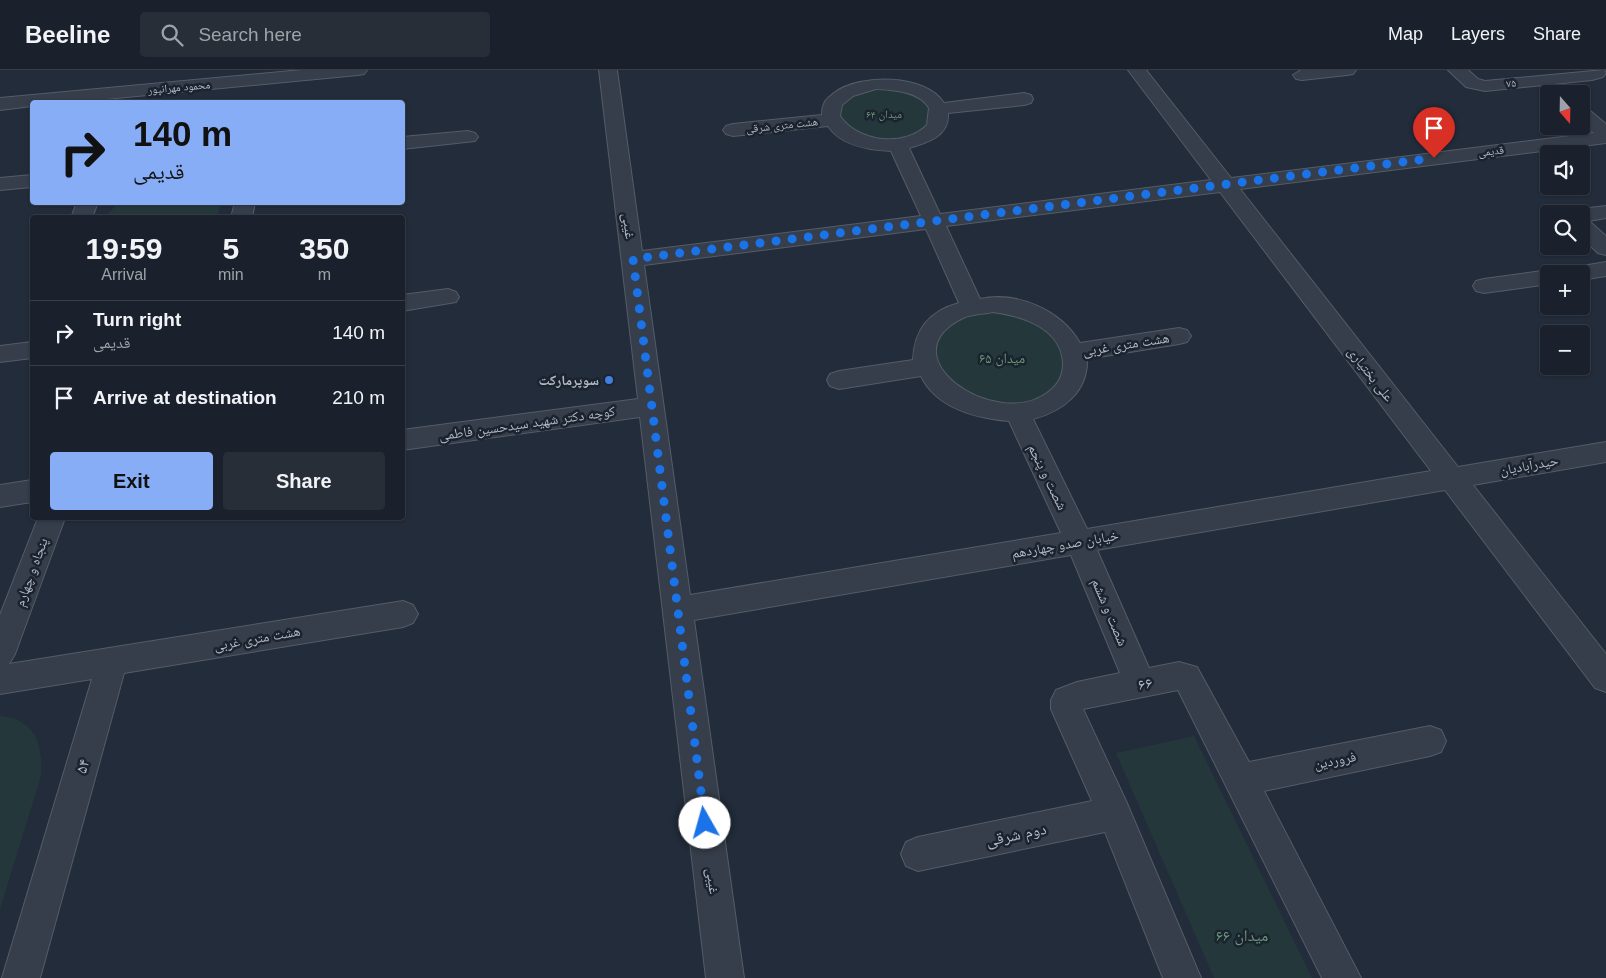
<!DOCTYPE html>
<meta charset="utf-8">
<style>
body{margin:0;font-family:Arial,"Noto Naskh Arabic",sans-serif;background:#272e38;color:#f1f3f6;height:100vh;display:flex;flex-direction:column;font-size:19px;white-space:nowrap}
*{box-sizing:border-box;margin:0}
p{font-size:16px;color:#9fa3a9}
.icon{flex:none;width:28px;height:28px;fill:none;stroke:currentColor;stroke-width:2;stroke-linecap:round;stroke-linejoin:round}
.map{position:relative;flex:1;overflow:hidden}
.drawer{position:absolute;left:30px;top:145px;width:375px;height:305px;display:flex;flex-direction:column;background:#1a212c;border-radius:5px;box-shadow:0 1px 4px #0004,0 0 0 1px #383e48}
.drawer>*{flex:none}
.banner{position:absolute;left:30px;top:30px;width:375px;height:105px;border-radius:5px;box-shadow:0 1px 4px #0004,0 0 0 1px #383e48;background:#87adf6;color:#111;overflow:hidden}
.needle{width:32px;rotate:160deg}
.buttons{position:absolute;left:1540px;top:15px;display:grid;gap:10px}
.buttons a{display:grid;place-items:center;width:50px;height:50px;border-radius:5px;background:#1a212c;box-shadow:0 1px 4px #0004,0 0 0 1px #383e48;font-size:25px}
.pin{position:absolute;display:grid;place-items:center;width:42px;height:42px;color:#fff;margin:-51px -21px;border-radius:50% 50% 50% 0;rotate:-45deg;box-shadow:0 0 5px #0007}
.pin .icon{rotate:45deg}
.me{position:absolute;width:55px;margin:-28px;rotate:353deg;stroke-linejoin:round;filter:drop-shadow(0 0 4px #0008)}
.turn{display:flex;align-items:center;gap:18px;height:105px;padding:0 20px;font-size:22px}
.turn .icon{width:65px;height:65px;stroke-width:2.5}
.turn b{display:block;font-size:35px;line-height:42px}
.eta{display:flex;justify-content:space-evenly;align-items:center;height:85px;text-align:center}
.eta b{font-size:30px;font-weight:800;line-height:35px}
.primary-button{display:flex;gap:10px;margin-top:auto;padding:10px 20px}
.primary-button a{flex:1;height:58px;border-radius:5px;background:#87adf6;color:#111;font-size:20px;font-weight:800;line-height:58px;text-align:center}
.primary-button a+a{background:#272e38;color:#f1f3f6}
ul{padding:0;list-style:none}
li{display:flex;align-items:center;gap:15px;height:65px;padding:0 20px;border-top:1px solid #383e48}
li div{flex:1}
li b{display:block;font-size:19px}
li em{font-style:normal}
header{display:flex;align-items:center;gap:30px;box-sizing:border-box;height:70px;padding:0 25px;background:#1a212c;border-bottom:1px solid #383e48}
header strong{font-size:24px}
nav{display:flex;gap:28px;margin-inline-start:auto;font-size:18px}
.search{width:350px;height:45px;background:#272e38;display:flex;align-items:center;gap:12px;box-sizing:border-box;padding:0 18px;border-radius:5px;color:#9fa3a9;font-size:19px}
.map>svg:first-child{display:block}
.green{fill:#24383b}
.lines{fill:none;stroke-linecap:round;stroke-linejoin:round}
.minor-casing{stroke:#545c68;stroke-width:2}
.minor{fill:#363e4b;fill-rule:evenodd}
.route{stroke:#1a73e8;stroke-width:9;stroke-dasharray:0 16.2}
.shop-dot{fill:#3f7fe0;stroke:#1b232f;stroke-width:2}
.labels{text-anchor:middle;stroke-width:5;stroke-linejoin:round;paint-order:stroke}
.far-street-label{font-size:11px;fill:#b1b9c6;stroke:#1b232f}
.far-park-label{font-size:11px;fill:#699775;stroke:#1b232f}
.street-label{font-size:14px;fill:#b1b9c6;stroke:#1b232f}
.park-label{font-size:14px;fill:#699775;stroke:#1b232f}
.poi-label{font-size:14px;font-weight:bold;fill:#b1b9c6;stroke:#1b232f;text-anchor:end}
.near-street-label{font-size:16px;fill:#b1b9c6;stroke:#1b232f}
.near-park-label{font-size:16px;fill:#699775;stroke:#1b232f}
</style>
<header>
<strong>Beeline</strong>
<div class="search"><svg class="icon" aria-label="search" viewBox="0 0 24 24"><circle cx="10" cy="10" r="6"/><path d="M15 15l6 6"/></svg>Search here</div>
<nav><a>Map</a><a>Layers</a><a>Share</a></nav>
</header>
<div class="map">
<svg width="1606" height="908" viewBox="0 0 1606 908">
<rect width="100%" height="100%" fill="#222c3a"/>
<path class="green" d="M875,18C885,19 896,18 906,21C923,25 942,45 923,60C906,74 876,72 856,64C850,62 844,54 838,50L840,33L848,26Z
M119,133L221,132L217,147H104Z
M974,240L1019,243L1056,264L1069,295L1055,321L1019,335H997L957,321L932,290L940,259Z
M0,646C36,649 43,675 41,706L0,839Z
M1194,666L1312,908H1214L1116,683Z"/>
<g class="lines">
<g class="minor-casing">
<path id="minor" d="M302,0H367L364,4L358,5L74,32H32V36L0,40V28Z
M599,0H617L642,181L921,146L891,81C869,80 841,76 828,56L733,66L726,64L723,60L726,56L733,54L822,45C822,42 822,37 824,34C825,29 831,26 834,23C860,3 926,4 944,33L1024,23L1031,25L1033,29L1031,33L1024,35L948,43C950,66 927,73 909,78L940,144L1211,110L1128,0H1146L1231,108L1594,63L1581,53V37L1588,39L1606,54V73L1240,119L1458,397L1606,372V392L1473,415L1606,584V622L1595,618L1445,420L1097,480L1149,598L1179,592L1197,597L1249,692L1430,656L1441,660L1446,671L1441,682L1430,686L1264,721L1361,908H1322L1178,620L1083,639L1126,731L1201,908H1163L1105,762L918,801L906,796L901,784L906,772L918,767L1092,731L1051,639V630L1056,620L1077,612L1120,603L1071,485L694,550L744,908H706L640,347L402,380V360L638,329ZM876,19C894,20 919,21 929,38L927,55C904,78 858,72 840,46L842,35L853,26ZM1220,122L1431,401L1087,459L1033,349C1063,341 1088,322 1087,289L1179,274L1187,272L1191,266L1187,260L1179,258L1080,273C1061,240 1017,221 980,229L946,156ZM926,159L959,233C929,241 914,260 913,290L839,301L830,304L827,310L830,316L839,319L921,306C937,339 976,348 1009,351L1061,463L690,525L644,195ZM993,242C1022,246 1062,258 1063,294C1063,307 1057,316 1047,323C995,361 885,286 963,248C972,244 984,244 993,242Z
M1301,0H1356L1353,4L1347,5L1302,10L1296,9L1293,5Z
M1448,0H1468L1478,9L1485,11L1604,0L1606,3L1603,7L1592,10L1485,21L1466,17Z
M468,61L475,63L478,67L475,71L402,79V67Z
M32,105V117L0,120V108Z
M77,132H98L92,148H71Z
M235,132H255L252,148H231Z
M1606,136V148L1589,151L1606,166V185L1598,183L1581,167V144H1572L1581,139Z
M1606,192V206L1581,210V204H1562L1565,199Z
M1549,200L1558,204H1549V214L1484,223L1476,221L1473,216L1476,211L1484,209Z
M448,219L456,222L459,227L456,232L402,241V225Z
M32,272V288L0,292V276Z
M32,410V432L0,437V415Z
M38,448H65L15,584L9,594L403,531L413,535L418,544L413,553L403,557L124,603L40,908H2L92,609L0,624V545Z"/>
</g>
<use href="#minor" class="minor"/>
</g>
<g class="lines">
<path class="route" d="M705,753L633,189L1434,88"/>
</g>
<circle class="shop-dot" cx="609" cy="310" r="5"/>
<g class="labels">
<g class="far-street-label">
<text transform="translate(1511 13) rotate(-6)" y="4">۷۵</text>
<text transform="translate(179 17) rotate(-5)" y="4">محمود مهرانپور</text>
<text transform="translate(782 55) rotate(-6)" y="4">هشت متری شرقی</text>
<text transform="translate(1491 81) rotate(-7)" y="4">قدیمی</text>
</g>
<g class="far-park-label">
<text x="884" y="48">میدان ۶۴</text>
</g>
<g class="street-label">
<text transform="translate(629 156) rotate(83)" y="5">غیبی</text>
<text transform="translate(1126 274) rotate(-9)" y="5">هشت متری غربی</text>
<text transform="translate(1371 304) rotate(52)" y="5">علی بختیاری</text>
<text transform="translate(527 353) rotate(-8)" y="5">کوچه دکتر شهید سیدحسین فاطمی</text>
<text transform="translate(1529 395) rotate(-10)" y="5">حیدرآبادیان</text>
<text transform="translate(1048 407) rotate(64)" y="5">شصت و پنجم</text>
<text transform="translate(1065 474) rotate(-10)" y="5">خیابان صدو چهاردهم</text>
<text transform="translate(31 502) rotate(-70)" y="5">پنجاه و چهارم</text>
<text transform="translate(1110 542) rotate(67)" y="5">شصت و ششم</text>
<text transform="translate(257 568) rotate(-10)" y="5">هشت متری غربی</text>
<text transform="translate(1335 690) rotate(-11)" y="5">فروردین</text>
<text transform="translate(713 811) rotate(83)" y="5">غیبی</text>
</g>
<g class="park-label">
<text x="1002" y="293">میدان ۶۵</text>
</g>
<g class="poi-label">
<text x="599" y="315">سوپرمارکت</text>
</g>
<g class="near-street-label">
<text transform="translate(1145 613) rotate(-11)" y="6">۶۶</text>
<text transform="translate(82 696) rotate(-74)" y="6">۵۴</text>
<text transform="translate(1016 764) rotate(-12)" y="6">دوم شرقی</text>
</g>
<g class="near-park-label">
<text x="1242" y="871">میدان ۶۶</text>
</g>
</g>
</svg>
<div class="buttons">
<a><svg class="needle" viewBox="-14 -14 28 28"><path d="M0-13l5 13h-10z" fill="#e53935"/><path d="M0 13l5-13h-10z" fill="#9fa3a9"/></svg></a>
<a><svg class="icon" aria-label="sound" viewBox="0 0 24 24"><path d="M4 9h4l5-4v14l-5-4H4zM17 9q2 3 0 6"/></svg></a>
<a><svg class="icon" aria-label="search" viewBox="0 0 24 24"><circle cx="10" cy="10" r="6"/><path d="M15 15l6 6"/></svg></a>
<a>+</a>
<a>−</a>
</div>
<div class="pin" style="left:1434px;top:88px;background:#d93025"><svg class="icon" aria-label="arrive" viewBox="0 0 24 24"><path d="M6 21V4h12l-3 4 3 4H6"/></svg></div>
<svg class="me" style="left:705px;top:753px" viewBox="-20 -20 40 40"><circle r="19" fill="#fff"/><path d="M0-13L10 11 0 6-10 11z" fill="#1a73e8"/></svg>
<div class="banner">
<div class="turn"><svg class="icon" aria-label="right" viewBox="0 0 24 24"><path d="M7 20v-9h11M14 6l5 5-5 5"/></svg><div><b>140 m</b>قدیمی</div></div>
</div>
<section class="drawer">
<div class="eta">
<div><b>19:59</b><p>Arrival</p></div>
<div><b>5</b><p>min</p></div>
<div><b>350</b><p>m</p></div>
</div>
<ul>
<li><svg class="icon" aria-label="right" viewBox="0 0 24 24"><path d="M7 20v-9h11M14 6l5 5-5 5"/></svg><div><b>Turn right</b><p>قدیمی</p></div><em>140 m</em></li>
<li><svg class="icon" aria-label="arrive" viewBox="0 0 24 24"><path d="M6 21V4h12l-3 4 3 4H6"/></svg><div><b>Arrive at destination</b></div><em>210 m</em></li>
</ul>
<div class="primary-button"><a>Exit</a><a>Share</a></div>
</section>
</div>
